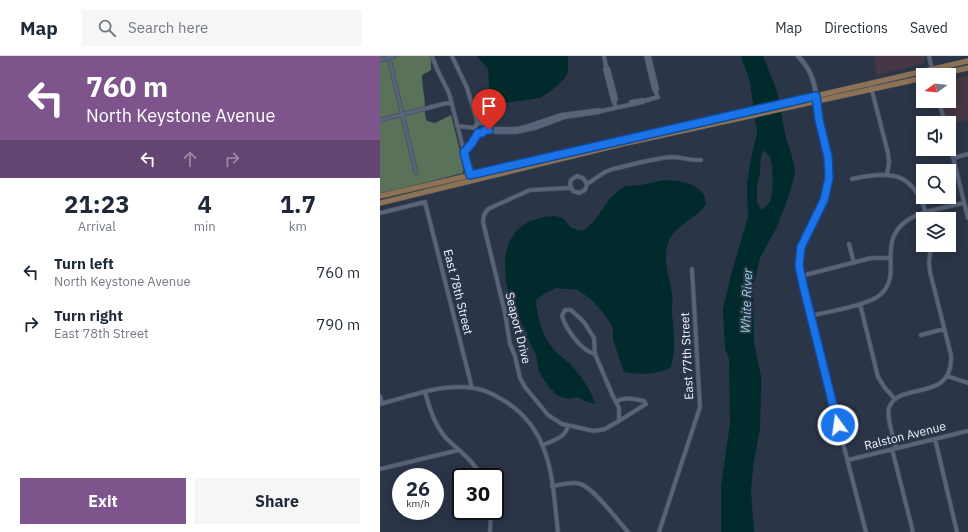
<!DOCTYPE html>
<style>
body{margin:0;font-family:"IBM Plex Sans",sans-serif;background:#f6f6f7;color:#1f2937;height:100vh;display:flex;flex-direction:column;font-size:15px;white-space:nowrap}
*{box-sizing:border-box;margin:0}
p{font-size:13px;color:#747a83}
.icon{flex:none;width:22px;height:22px;fill:none;stroke:currentColor;stroke-width:2;stroke-linecap:round;stroke-linejoin:round}
.map{position:relative;flex:1;overflow:hidden}
.details{display:flex;flex-direction:column;background:#fff;width:380px}
.details>*{flex:none}
.top-card{background:#7d558c;color:#fff;overflow:hidden}
.needle{width:26px;rotate:256deg}
.tools{position:absolute;left:536px;top:12px;display:grid;gap:8px}
.tools a{display:grid;place-items:center;width:40px;height:40px;border-radius:0px;background:#fff;box-shadow:0 2px 10px #0003;font-size:20px}
.speed{position:absolute;left:12px;top:412px;display:flex;gap:8px;font-size:20px;font-weight:700;text-align:center}
.speed>*{display:grid;place-content:center;width:52px;height:52px;border-radius:50%;background:#fff;box-shadow:0 2px 10px #0003;line-height:1}
.speed small{font-size:10px;font-weight:400}
.speed .limit{border:2px solid #111;border-radius:6px;background:#fff;color:#111}
.pin{position:absolute;display:grid;place-items:center;width:34px;height:34px;color:#fff;margin:-41px -17px;border-radius:50% 50% 50% 0;rotate:-45deg;box-shadow:0 0 4px #0007}
.pin .icon{rotate:45deg}
.me{position:absolute;width:44px;margin:-22px;rotate:346deg;stroke-linejoin:round;filter:drop-shadow(0 0 3px #0008)}
.turn{display:flex;align-items:center;gap:14px;height:84px;padding:0 20px;font-size:18px}
.turn .icon{width:52px;height:52px;stroke-width:2.5}
.turn b{display:block;font-size:28px;line-height:34px}
.lanes{display:flex;align-items:center;height:38px;padding:0 20px;background:#0003;justify-content:center;gap:20px;direction:ltr}
.lanes .off{opacity:.35}
.eta{display:flex;justify-content:space-evenly;align-items:center;height:68px;text-align:center}
.eta b{font-size:24px;font-weight:700;line-height:28px}
.primary-button{display:flex;gap:8px;margin-top:auto;padding:8px 20px}
.primary-button a{flex:1;height:46px;border-radius:0px;background:#7d558c;color:#fff;font-size:16px;font-weight:700;line-height:46px;text-align:center}
.primary-button a+a{background:#f6f6f7;color:#1f2937}
ul{padding:0;list-style:none}
li{display:flex;align-items:center;gap:12px;height:52px;padding:0 20px}
li div{flex:1}
li b{display:block;font-size:15px}
li em{font-style:normal}
header{display:flex;align-items:center;gap:24px;box-sizing:border-box;height:56px;padding:0 20px;background:#fff;border-bottom:1px solid #e0e1e3}
header strong{font-size:19px}
nav{display:flex;gap:22px;margin-inline-start:auto;font-size:14px}
.search{width:280px;height:36px;background:#f6f6f7;display:flex;align-items:center;gap:10px;box-sizing:border-box;padding:0 14px;border-radius:0px;color:#747a83;font-size:15px}
main{display:flex;flex:1;min-height:0}
.map>svg:first-child{display:block}
.commercial{fill:#463744}
.forest{fill:#5a715a}
.water{fill:#002a2b;fill-rule:evenodd}
.lines{fill:none;stroke-linecap:round;stroke-linejoin:round}
.minor-casing{stroke:#495060;stroke-width:5}
.tertiary-casing{stroke:#495060;stroke-width:5.5}
.primary-casing{stroke:#495060;stroke-width:6}
.minor{stroke:#59647a;stroke-width:3.5}
.tertiary{stroke:#59647a;stroke-width:4}
.primary{stroke:#8e7254;stroke-width:5}
.route-casing{stroke:#114b97;stroke-width:10}
.route{stroke:#1a73e8;stroke-width:7}
.labels{text-anchor:middle;stroke-width:4;stroke-linejoin:round;paint-order:stroke}
.street-label{font-size:12px;fill:#eff4fe;stroke:#2b3548}
.water-label{font-size:13px;font-style:italic;fill:#8ad5d7;stroke:#2b3548}
</style>
<header>
<strong>Map</strong>
<div class="search"><svg class="icon" aria-label="search" viewBox="0 0 24 24"><circle cx="10" cy="10" r="6"/><path d="M15 15l6 6"/></svg>Search here</div>
<nav><a>Map</a><a>Directions</a><a>Saved</a></nav>
</header>
<main>
<section class="details">
<div class="top-card">
<div class="turn"><svg class="icon" aria-label="left" viewBox="0 0 24 24"><path d="M17 20v-9H6M10 6l-5 5 5 5"/></svg><div><b>760 m</b>North Keystone Avenue</div></div>
<div class="lanes"><svg class="icon" aria-label="left" viewBox="0 0 24 24"><path d="M17 20v-9H6M10 6l-5 5 5 5"/></svg><svg class="icon off" aria-label="ahead" viewBox="0 0 24 24"><path d="M12 20V5M6 11l6-6 6 6"/></svg><svg class="icon off" aria-label="right" viewBox="0 0 24 24"><path d="M7 20v-9h11M14 6l5 5-5 5"/></svg></div>
</div>
<div class="eta">
<div><b>21:23</b><p>Arrival</p></div>
<div><b>4</b><p>min</p></div>
<div><b>1.7</b><p>km</p></div>
</div>
<ul>
<li><svg class="icon" aria-label="left" viewBox="0 0 24 24"><path d="M17 20v-9H6M10 6l-5 5 5 5"/></svg><div><b>Turn left</b><p>North Keystone Avenue</p></div><em>760 m</em></li>
<li><svg class="icon" aria-label="right" viewBox="0 0 24 24"><path d="M7 20v-9h11M14 6l5 5-5 5"/></svg><div><b>Turn right</b><p>East 78th Street</p></div><em>790 m</em></li>
</ul>
<div class="primary-button"><a>Exit</a><a>Share</a></div>
</section>
<div class="map">
<svg width="588" height="476" viewBox="0 0 588 476">
<rect width="100%" height="100%" fill="#2b3548"/>
<path class="commercial" d="M493,0H544L545,5L543,8L497,19Z
M588,19V64L569,68L566,63L563,45H569V24Z"/>
<path class="forest" d="M0,0H51V14L42,19C42,26 43,31 44,39C46,48 43,56 47,65L55,67L71,59L84,111L83,117L0,138Z"/>
<path class="water" d="M97,0H188C187,5 189,10 188,16C186,24 168,38 160,42L117,48L113,46L109,31L108,13Z
M361,0H383L397,35L406,82L412,100L415,117L410,136L406,147L396,173L380,202L373,231L374,287L381,320V333L380,372L374,405L371,434L374,476H341V430L350,367L349,303L345,293L343,253L351,219L368,161L367,128L371,102L377,77L370,26ZM384,94C385,96 388,99 390,101C393,109 394,137 390,145C388,149 384,152 381,154L377,146V129L380,117L381,100Z
M285,124C298,125 316,126 324,139C325,141 325,146 326,148C317,163 295,168 288,187C282,204 290,222 292,238C293,244 292,251 292,257C294,277 296,292 291,311C277,319 259,319 244,316L233,284V272L225,259L212,244L198,234L176,232L165,237L156,244C157,263 163,282 176,296C180,300 186,304 190,308C200,319 212,334 215,348L205,345L197,341L189,343L178,340L168,330L159,316L156,299L147,281V276L134,257L126,227L125,200L129,186L137,174L148,166L164,161L176,160L184,163L190,171L198,174H204L214,165L231,141L245,130L260,129Z"/>
<g class="lines">
<g class="minor-casing">
<path id="minor" d="M52,0L57,13L69,37L90,119
M72,0L87,32L98,68
M224,0L226,11L225,13L233,44L236,51
M269,0L277,33L276,35
M549,0L553,19
M9,2L36,116
M0,4L14,0
M226,11L228,12L236,43L235,45
M490,27L508,97L509,107L507,118
M437,44L439,64L448,104L449,125L444,144L421,191L419,213L430,260L486,476
M559,45L565,67
M250,48L251,46L263,44L264,45
M0,64L71,46
M95 72a5 5 0 1 1 10 0a5 5 0 1 1-10 0Z
M77,70L95,72
M105,73L116,76H136L155,72L185,61L219,56L221,55L263,46L264,45L278,41L274,33L266,0
M111,74L113,73H135L145,71L181,59L219,54L221,55
M569,85L588,162
M84,96L92,87L98,77
M573,102L588,98
M472,123C515,113 535,118 548,163
M207,128L203,122L197,120L191,124L190,129L193,135L199,137L205,134L207,128L225,116L233,113C250,109 275,102 292,101C302,101 311,105 321,104
M190,132L150,134L108,153L104,159L103,166L125,257L130,288L135,300L140,322L145,331L168,359L182,368L214,375L225,373L239,365V352L232,338L215,298L214,282L204,266L191,254H185L182,260C186,273 201,295 215,298
M0,157L45,146L92,332
M469,188L474,207
M421,220L491,202H510
M480,248L498,321L505,332L515,343
M430,260C447,256 489,249 500,239C525,218 493,184 531,162C546,154 568,151 584,147
M541,279L564,273
M567,320L588,327
M45,336C50,353 54,368 66,382C79,395 93,404 102,421
M0,340L2,347
M236,346C245,340 254,343 264,345L266,348L239,365
M0,348C27,341 55,330 83,331C97,331 112,337 123,344C173,374 172,425 178,476
M555,383L577,476
M163,389C174,384 185,382 188,370
M516,392C514,382 506,362 509,352C518,324 574,348 571,299L550,216L549,207L551,189
M512,393L533,476
M468,404L588,375
M0,413L79,394
M172,430C181,429 192,425 200,428C213,431 238,465 248,476
M110,476L111,455
M279,476L320,351L312,213"/>
</g>
<g class="tertiary-casing">
<path id="tertiary" d="M418,0C431,13 434,25 437,43"/>
</g>
<g class="primary-casing">
<path id="primary" d="M556,19L588,12
M0,140L588,5
M0,147L242,88L543,22"/>
</g>
<use href="#minor" class="minor"/>
<use href="#tertiary" class="tertiary"/>
<use href="#primary" class="primary"/>
</g>
<g class="lines">
<g class="route-casing">
<path id="route" d="M109,74H105L102,77H98L92,87L84,96L90,119L436,40L439,64L448,101L449,122L444,144L421,191L419,210L424,233L458,369"/>
</g>
<use href="#route" class="route"/>
</g>
<g class="labels">
<g class="street-label">
<text transform="translate(78 236) rotate(76)" y="4">East 78th Street</text>
<text transform="translate(138 272) rotate(76)" y="4">Seaport Drive</text>
<text transform="translate(307 300) rotate(-93)" y="4">East 77th Street</text>
<text transform="translate(525 380) rotate(-14)" y="4">Ralston Avenue</text>
</g>
<g class="water-label">
<text transform="translate(366 245) rotate(-88)" y="5">White River</text>
</g>
</g>
</svg>
<div class="tools">
<a><svg class="needle" viewBox="-14 -14 28 28"><path d="M0-13l5 13h-10z" fill="#e53935"/><path d="M0 13l5-13h-10z" fill="#747a83"/></svg></a>
<a><svg class="icon" aria-label="sound" viewBox="0 0 24 24"><path d="M4 9h4l5-4v14l-5-4H4zM17 9q2 3 0 6"/></svg></a>
<a><svg class="icon" aria-label="search" viewBox="0 0 24 24"><circle cx="10" cy="10" r="6"/><path d="M15 15l6 6"/></svg></a>
<a><svg class="icon" aria-label="layers" viewBox="0 0 24 24"><path d="M12 4l9 5-9 5-9-5zM3 14l9 5 9-5"/></svg></a>
</div>
<div class="speed"><div>26<small>km/h</small></div><div class="limit">30</div></div>
<div class="pin" style="left:109px;top:74px;background:#d93025"><svg class="icon" aria-label="arrive" viewBox="0 0 24 24"><path d="M6 21V4h12l-3 4 3 4H6"/></svg></div>
<svg class="me" style="left:458px;top:369px" viewBox="-20 -20 40 40"><circle r="17" fill="#1a73e8" stroke="#fff" stroke-width="3"/><path d="M0-11L8 9 0 5-8 9z" fill="#fff"/></svg>
</div>
</main>
